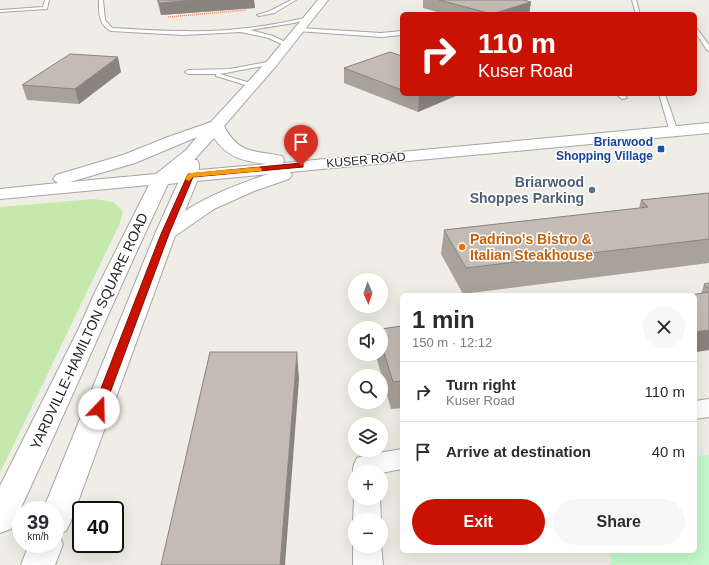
<!DOCTYPE html>
<meta charset="utf-8">
<style>
body{margin:0;font-family:Helvetica,sans-serif;background:#f7f7f7;color:#2b2b33;height:100vh;display:flex;flex-direction:column;font-size:15px;white-space:nowrap}
*{box-sizing:border-box;margin:0}
p{font-size:13px;color:#7c7c81}
.icon{flex:none;width:22px;height:22px;fill:none;stroke:currentColor;stroke-width:2;stroke-linecap:round;stroke-linejoin:round}
.map{position:relative;flex:1;overflow:hidden}
.panel{position:absolute;left:400px;top:293px;width:297px;height:260px;display:flex;flex-direction:column;background:#fff;border-radius:6px;box-shadow:0 4px 16px #0002}
.panel>*{flex:none}
.guide{position:absolute;left:400px;top:12px;width:297px;height:84px;border-radius:6px;box-shadow:0 4px 16px #0002;background:#ca1203;color:#fff;overflow:hidden}
.needle{width:26px;rotate:178deg}
.controls{position:absolute;left:348px;top:273px;display:grid;gap:8px}
.controls a{display:grid;place-items:center;width:40px;height:40px;border-radius:50%;background:#fff;box-shadow:0 4px 16px #0002;font-size:20px}
.speed{position:absolute;left:12px;top:501px;display:flex;gap:8px;font-size:20px;font-weight:700;text-align:center}
.speed>*{display:grid;place-content:center;width:52px;height:52px;border-radius:50%;background:#fff;box-shadow:0 4px 16px #0002;line-height:1}
.speed small{font-size:10px;font-weight:400}
.speed .limit{border:2px solid #111;border-radius:6px;background:#fff;color:#111}
.pin{position:absolute;display:grid;place-items:center;width:34px;height:34px;color:#fff;margin:-41px -17px;border-radius:50% 50% 50% 0;rotate:-45deg;box-shadow:0 0 4px #0007}
.pin .icon{rotate:45deg}
.me{position:absolute;width:44px;margin:-22px;rotate:21deg;stroke-linejoin:round;filter:drop-shadow(0 0 3px #0008)}
.turn{display:flex;align-items:center;gap:14px;height:84px;padding:0 12px;font-size:18px}
.turn .icon{width:52px;height:52px;stroke-width:2.5}
.turn b{display:block;font-size:28px;line-height:34px}
.round{display:grid;place-items:center;flex:none;width:42px;height:42px;border-radius:21px;background:#f7f7f7}
.overview{display:flex;align-items:center;justify-content:space-between;height:68px;padding:0 12px}
h1{font-size:24px;font-weight:700;line-height:30px}
.action{display:flex;gap:8px;margin-top:auto;padding:8px 12px}
.action a{flex:1;height:46px;border-radius:24px;background:#ca1203;color:#fff;font-size:16px;font-weight:700;line-height:46px;text-align:center}
.action a+a{background:#f7f7f7;color:#2b2b33}
ul{padding:0;list-style:none}
li{display:flex;align-items:center;gap:12px;height:60px;padding:0 12px;border-top:1px solid #e1e1e2}
li div{flex:1}
li b{display:block;font-size:15px}
li em{font-style:normal}
.map>svg:first-child{display:block}
.grass{fill:#c5e9ac}
.park{fill:#c3f9cb}
.lines{fill:none;stroke-linecap:round;stroke-linejoin:round}
.service-casing{stroke:#a6a6a6;stroke-width:2}
.minor-casing{stroke:#a6a6a6;stroke-width:2}
.tertiary-casing{stroke:#a6a6a6;stroke-width:2}
.path{stroke:#f7866e;stroke-width:1.5;stroke-dasharray:1 1;stroke-linecap:butt}
.service{fill:#fff;fill-rule:evenodd}
.minor{fill:#fff;fill-rule:evenodd}
.tertiary{fill:#fff;fill-rule:evenodd}
.wall{fill:#a9a29b}
.shaded-wall{fill:#89847e}
.building{fill:#c4bcb4;stroke:#89847e}
.route{fill:#ca1203;stroke:#830c02}
.slow{fill:#f59e0b}
.transit-dot{fill:#1a4fb4;stroke:#fff;stroke-width:1.5}
.service-dot{fill:#5c6f8a;stroke:#fff;stroke-width:1.5}
.food-dot{fill:#e8710a;stroke:#fff;stroke-width:1.5}
.labels{text-anchor:middle;stroke-width:3;stroke-linejoin:round;paint-order:stroke}
.far-transit-label{font-size:12px;font-weight:bold;fill:#164399;stroke:#fff;text-anchor:end}
.far-street-label{font-size:12px;fill:#1f1f1f;stroke:#fff}
.service-label{font-size:14px;font-weight:bold;fill:#4e5e75;stroke:#fff;text-anchor:end}
.food-label{font-size:14px;font-weight:bold;fill:#c56008;stroke:#fff;text-anchor:start}
.street-label{font-size:14px;fill:#1f1f1f;stroke:#fff}
</style>
<div class="map">
<svg width="709" height="565" viewBox="0 0 709 565">
<rect width="100%" height="100%" fill="#efede5"/>
<path class="grass" d="M94,199L113,202L123,211L120,223L0,473V207Z"/>
<path class="park" d="M709,455V565H610L612,561L610,551H695V456Z"/>
<g class="lines">
<g class="service-casing">
<path id="service" d="M45,0H49L47,9L0,12V10L43,7Z
M99,0H103L105,20L112,28C135,29 159,31 182,31C224,32 268,27 309,17L311,18L294,23L250,30L273,36L289,44L290,45L287,47L269,38L241,32L183,35L111,31C98,25 99,12 99,0Z
M291,0H296L274,13L259,16L257,15L270,11Z
M632,0H636L640,14H636Z
M695,26L709,45V51L707,50L695,32Z
M299,28L381,33L402,31V35L381,37L297,31V29Z
M272,61L275,63L274,64L220,74L254,84V86L252,87L216,76V74H188L185,72L188,70L230,69Z
M616,94H623L627,98L622,99Z
M659,94H665L678,132L677,134H671L670,132Z"/>
</g>
<g class="minor-casing">
<path id="minor" d="M709,399V417L695,419V401Z
M402,449V469L381,473L355,472V476C351,469 354,464 357,458L366,455Z
M355,495V498H380L381,520H355V524L353,520L354,498Z
M355,541V546L381,545L383,565H353V546Z"/>
</g>
<g class="tertiary-casing">
<path id="tertiary" d="M318,0H328L276,66L224,126C239,155 255,150 282,156L284,160L283,163L709,123V133L290,172L292,175L289,179L254,191L214,209L175,236L71,521L66,531L58,534L63,544L55,565H21L29,544H55V510H43L155,234L178,183L168,184C114,298 65,415 11,529L0,533V486L79,328L95,292L149,185L0,199V189L58,183L53,179L56,175L123,155L168,137L211,122L268,60ZM197,137L186,150L156,174L70,182L135,163ZM214,138C228,158 243,161 267,164L199,170V164L197,160H194ZM268,174C239,184 211,194 185,211L197,181Z"/>
</g>
<path class="path" d="M168,17L246,10"/>
<use href="#service" class="service"/>
<use href="#minor" class="minor"/>
<use href="#tertiary" class="tertiary"/>
</g>
<path class="wall" d="M157,0H254L255,8L161,15Z
M423,0H524L531,2L529,14H444L423,8Z
M402,56V94H460L418,112L344,83V68Z
M121,72L79,104L27,100L22,85Z
M709,193V263L463,294L441,254L444,230L639,208L641,200Z
M709,283V350L695,352V295L701,294L704,284Z
M402,326V408L391,409L376,356V354H381V329Z"/>
<path class="shaded-wall" d="M196,0H254L255,8L161,15L159,3Z
M531,2L529,14H492Z
M118,57L121,72L79,104L75,89Z
M423,94H460L418,112L419,96Z
M709,330V350L695,352V332Z
M297,352L299,379L285,565H280Z"/>
<path class="building" d="M158,0H196L159,3Z
M439,0H524L531,2L492,14Z
M390,52L402,56V90L344,68Z
M70,54L118,57L75,89L22,85Z
M414,94H423L419,96Z
M709,193V239L466,268L444,230L648,207L641,200Z
M709,283V289L704,284Z
M709,292V330L695,332V295H691Z
M402,326V381L393,382L381,343V329Z
M210,352H297L280,565H161Z"/>
<path class="route" d="M301,163L303,164V167L193,177L169,234L104,409L103,412L99,413L95,412L93,409L161,234L188,174Z"/>
<path class="slow" d="M259,167L262,169L261,171L193,177L189,181L185,179L188,174L190,173Z"/>
<rect class="transit-dot" x="657" y="145" width="8" height="8" rx="2"/>
<circle class="service-dot" cx="592" cy="190" r="4"/>
<circle class="food-dot" cx="462" cy="247" r="4"/>
<g class="labels">
<g class="far-transit-label">
<text x="653" y="146">Briarwood<tspan x="653" dy="14">Shopping Village</tspan></text>
</g>
<g class="far-street-label">
<text transform="translate(366 160) rotate(-5)" y="4">KUSER ROAD</text>
</g>
<g class="service-label">
<text x="584" y="187">Briarwood<tspan x="584" dy="16">Shoppes Parking</tspan></text>
</g>
<g class="food-label">
<text x="470" y="244">Padrino's Bistro &amp;<tspan x="470" dy="16">Italian Steakhouse</tspan></text>
</g>
<g class="street-label">
<text transform="translate(89 331) rotate(-65)" y="5">YARDVILLE-HAMILTON SQUARE ROAD</text>
</g>
</g>
</svg>
<div class="controls">
<a><svg class="needle" viewBox="-14 -14 28 28"><path d="M0-13l5 13h-10z" fill="#e53935"/><path d="M0 13l5-13h-10z" fill="#7c7c81"/></svg></a>
<a><svg class="icon" aria-label="sound" viewBox="0 0 24 24"><path d="M4 9h4l5-4v14l-5-4H4zM17 9q2 3 0 6"/></svg></a>
<a><svg class="icon" aria-label="search" viewBox="0 0 24 24"><circle cx="10" cy="10" r="6"/><path d="M15 15l6 6"/></svg></a>
<a><svg class="icon" aria-label="layers" viewBox="0 0 24 24"><path d="M12 4l9 5-9 5-9-5zM3 14l9 5 9-5"/></svg></a>
<a>+</a>
<a>−</a>
</div>
<div class="speed"><div>39<small>km/h</small></div><div class="limit">40</div></div>
<div class="pin" style="left:301px;top:166px;background:#d93025"><svg class="icon" aria-label="arrive" viewBox="0 0 24 24"><path d="M6 21V4h12l-3 4 3 4H6"/></svg></div>
<svg class="me" style="left:99px;top:409px" viewBox="-20 -20 40 40"><circle r="19" fill="#fff"/><path d="M0-13L10 11 0 6-10 11z" fill="#ca1203"/></svg>
<div class="guide">
<div class="turn"><svg class="icon" aria-label="right" viewBox="0 0 24 24"><path d="M7 20v-9h11M14 6l5 5-5 5"/></svg><div><b>110 m</b>Kuser Road</div></div>
</div>
<section class="panel">
<div class="overview"><div><h1>1 min</h1><p>150 m · 12:12</p></div><a class="round"><svg class="icon" aria-label="close" viewBox="0 0 24 24"><path d="M6 6l12 12M18 6L6 18"/></svg></a></div>
<ul>
<li><svg class="icon" aria-label="right" viewBox="0 0 24 24"><path d="M7 20v-9h11M14 6l5 5-5 5"/></svg><div><b>Turn right</b><p>Kuser Road</p></div><em>110 m</em></li>
<li><svg class="icon" aria-label="arrive" viewBox="0 0 24 24"><path d="M6 21V4h12l-3 4 3 4H6"/></svg><div><b>Arrive at destination</b></div><em>40 m</em></li>
</ul>
<div class="action"><a>Exit</a><a>Share</a></div>
</section>
</div>
